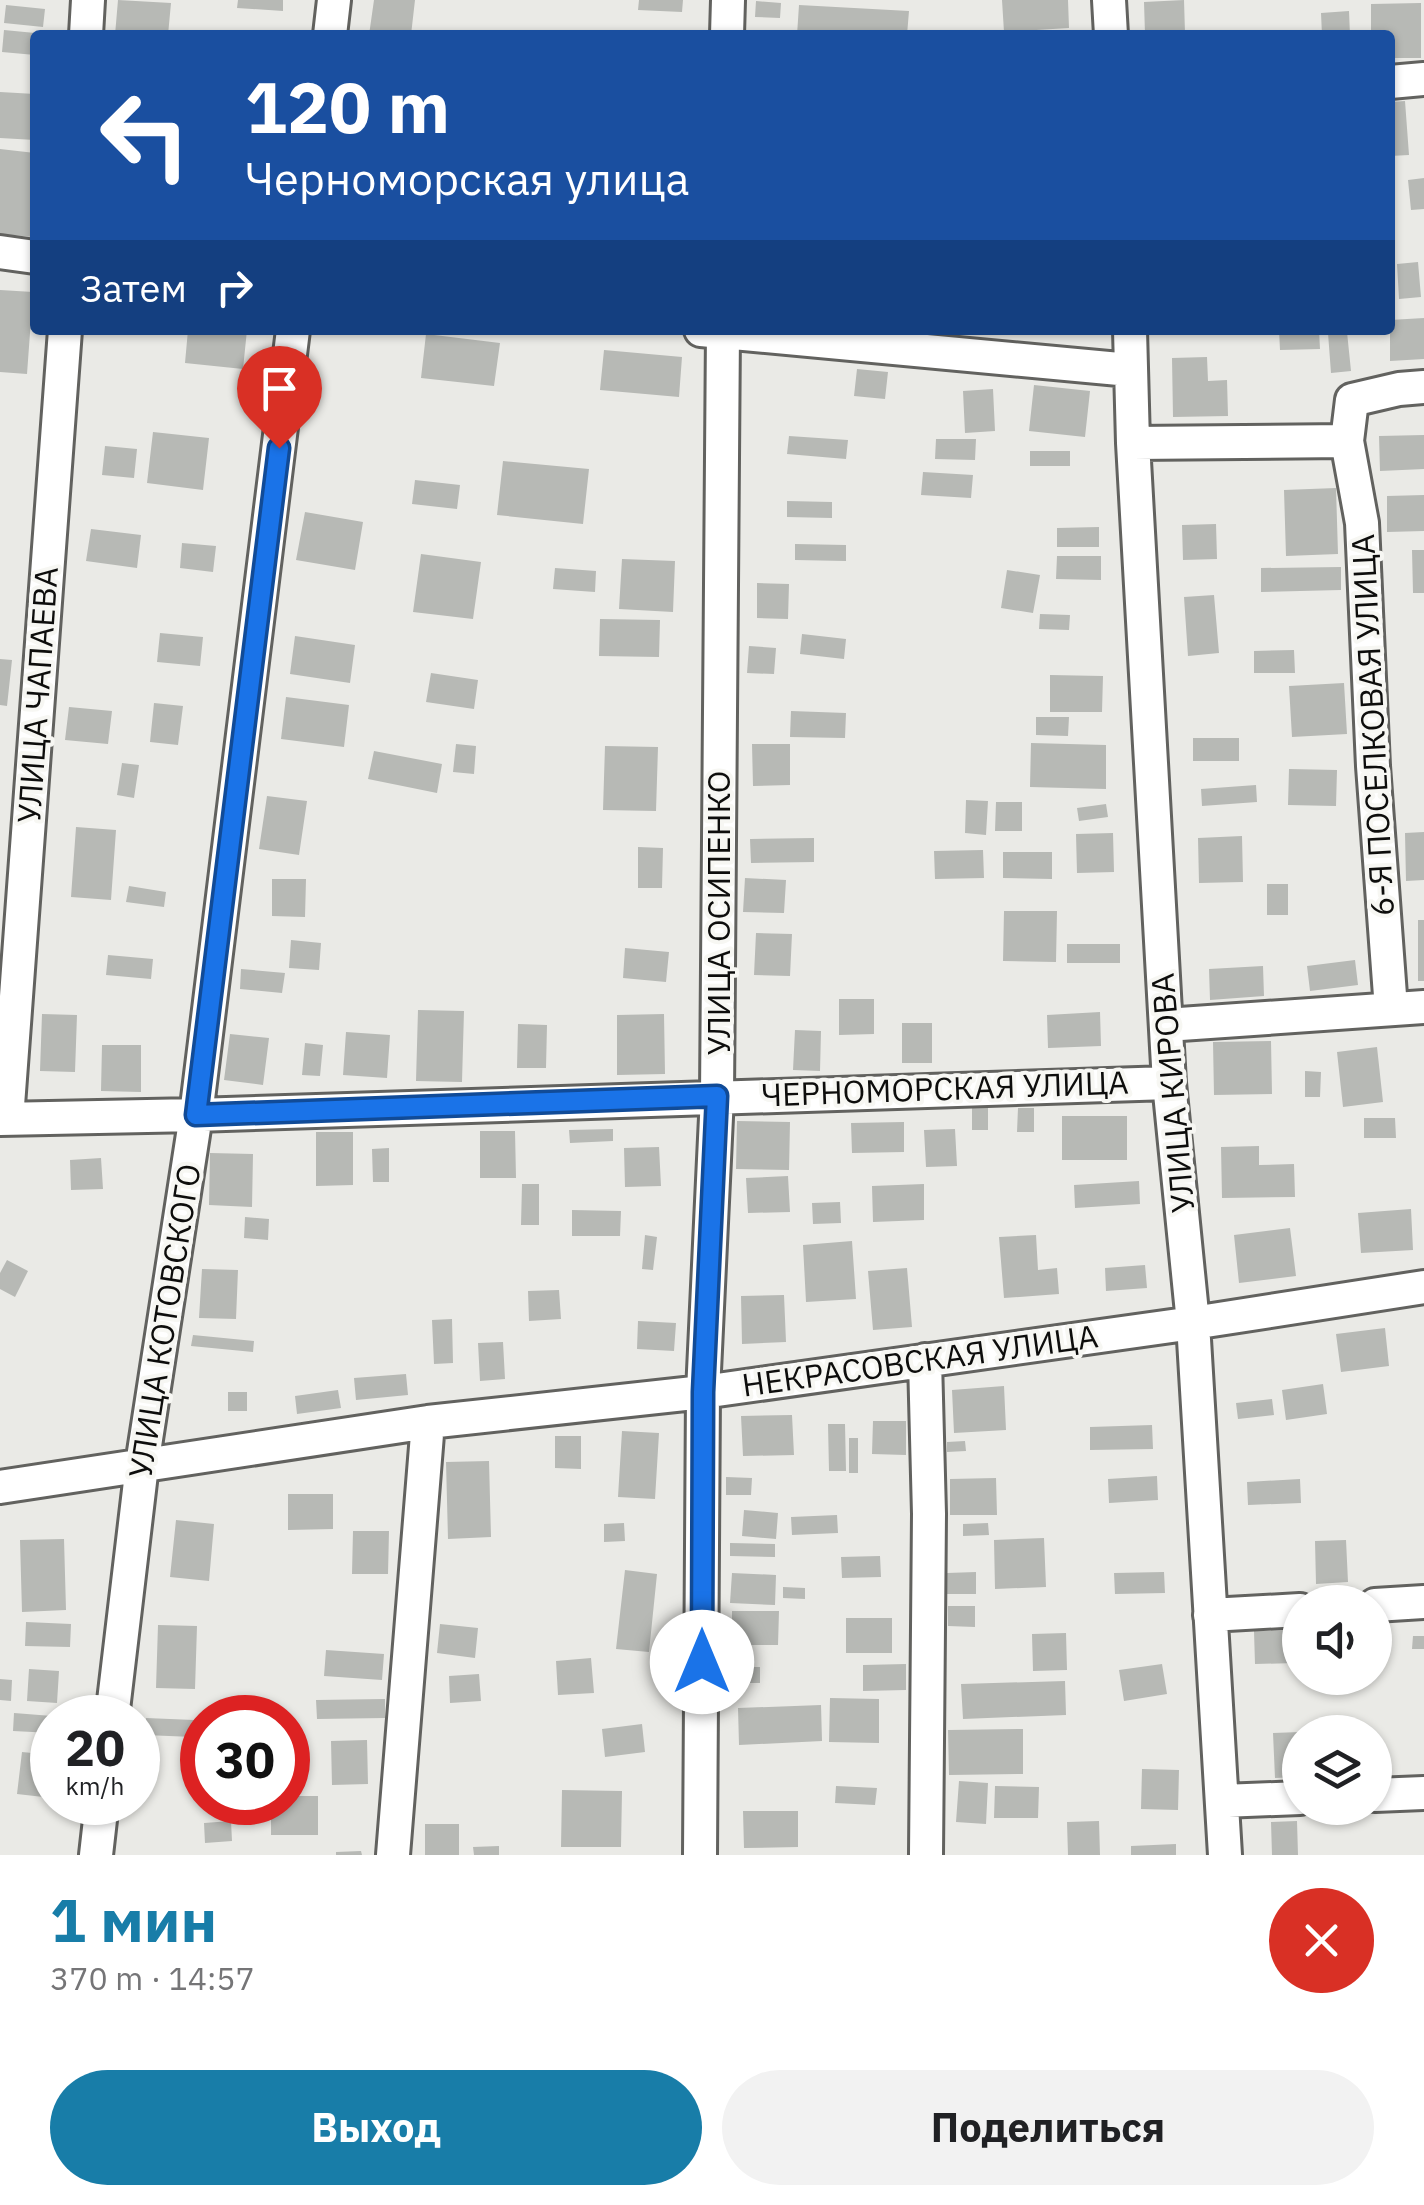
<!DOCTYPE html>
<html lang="ru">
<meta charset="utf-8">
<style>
body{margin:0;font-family:"IBM Plex Sans",sans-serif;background:#f2f2f2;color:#202124;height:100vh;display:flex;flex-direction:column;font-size:38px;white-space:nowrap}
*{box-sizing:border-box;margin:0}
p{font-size:32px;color:#757577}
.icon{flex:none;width:55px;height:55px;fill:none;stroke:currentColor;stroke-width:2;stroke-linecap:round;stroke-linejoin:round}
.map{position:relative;height:1855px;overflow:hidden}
.drawer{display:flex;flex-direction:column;background:#fff;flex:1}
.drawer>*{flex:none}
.guide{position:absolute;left:30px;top:30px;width:1365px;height:305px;border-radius:10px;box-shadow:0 2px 8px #0004;background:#1a4fa0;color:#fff;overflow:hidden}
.controls{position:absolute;left:1282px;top:1585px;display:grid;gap:20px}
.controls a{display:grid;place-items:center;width:110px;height:110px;border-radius:50%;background:#fff;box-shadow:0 2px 8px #0004;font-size:50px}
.speed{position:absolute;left:30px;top:1695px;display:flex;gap:20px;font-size:50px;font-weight:700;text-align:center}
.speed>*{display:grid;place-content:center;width:130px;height:130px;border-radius:50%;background:#fff;box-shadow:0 2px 8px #0004;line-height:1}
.speed small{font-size:25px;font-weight:400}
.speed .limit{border:15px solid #d22;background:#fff;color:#111}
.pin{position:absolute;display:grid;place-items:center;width:85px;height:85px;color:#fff;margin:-102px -42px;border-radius:50% 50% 50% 0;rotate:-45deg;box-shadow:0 0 10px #0007}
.pin .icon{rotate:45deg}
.me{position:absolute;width:110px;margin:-55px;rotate:0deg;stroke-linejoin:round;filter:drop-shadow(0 0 8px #0008)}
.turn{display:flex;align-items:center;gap:35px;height:210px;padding:0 50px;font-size:45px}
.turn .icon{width:130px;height:130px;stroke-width:2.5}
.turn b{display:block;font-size:70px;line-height:85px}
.then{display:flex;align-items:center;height:95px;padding:0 50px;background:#0003;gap:20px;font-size:38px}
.round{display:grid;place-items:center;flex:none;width:105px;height:105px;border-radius:52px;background:#f2f2f2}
.overview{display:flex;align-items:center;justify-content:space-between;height:170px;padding:0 50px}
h1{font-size:60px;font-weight:700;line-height:75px;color:#187da8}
.cta{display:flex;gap:20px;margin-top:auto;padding:20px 50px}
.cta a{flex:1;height:115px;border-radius:60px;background:#187da8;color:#fff;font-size:40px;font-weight:700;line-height:115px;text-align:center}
.cta a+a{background:#f2f2f2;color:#202124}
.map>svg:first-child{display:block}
.building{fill:#b7b9b5}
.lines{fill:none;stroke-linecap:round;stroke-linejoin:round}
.minor-casing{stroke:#62625f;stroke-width:38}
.minor{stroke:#fff;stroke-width:32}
.route-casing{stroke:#114b97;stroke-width:25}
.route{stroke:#1a73e8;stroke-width:18}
.labels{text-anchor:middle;stroke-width:8;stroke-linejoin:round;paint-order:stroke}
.street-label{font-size:32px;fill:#0d0d0c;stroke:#f7f7f3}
</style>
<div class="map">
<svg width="1424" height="1855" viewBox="0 0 1424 1855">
<rect width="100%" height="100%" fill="#eaeae6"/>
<path class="building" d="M118,0L171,3L168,35H115Z
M238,0H283V11L237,8Z
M374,0H415L411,35H369Z
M639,0H683L682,12L638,10Z
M1002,0H1068L1069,28L1004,32Z
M1184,0L1185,33L1145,34L1144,2Z
M756,1L781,3L780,18L755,17Z
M1421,3V58H1390V35H1371V4Z
M6,5L45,9L43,27L4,23Z
M799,5L909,11L907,35H797Z
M1349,11L1350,35H1322L1321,13Z
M4,30L35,33V55L2,52Z
M0,92L35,94V140L0,138Z
M1405,101L1409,155L1390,156V102Z
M0,149L35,153L34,237L0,234Z
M1424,178V209L1411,210L1408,180Z
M1418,262L1421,297L1399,299L1397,264Z
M0,290L33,292L27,374L0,372Z
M1424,318V359L1390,361V320Z
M188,330H247L243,369L185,363Z
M1279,330H1319L1320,349L1280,350Z
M1347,332L1351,371L1331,373L1328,333Z
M426,334L500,343L494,386L421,378Z
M604,350L682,357L679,397L600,390Z
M1207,357L1208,381L1227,380L1228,416L1173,417L1172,358Z
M857,369L888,372L885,399L854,396Z
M1034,385L1090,391L1085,437L1029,431Z
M993,389L995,431L965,433L963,391Z
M153,432L209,438L203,490L147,483Z
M1424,435V469L1380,471L1379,436Z
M789,436L848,440L846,459L787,454Z
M936,439H976L975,460L935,459Z
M105,446L137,449L134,478L102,475Z
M1030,451H1070V466H1030Z
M503,461L589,469L583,524L497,515Z
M923,472L973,475L971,498L921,495Z
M415,480L460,485L457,509L412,504Z
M1336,488L1338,554L1286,556L1284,490Z
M1424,495V531L1387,532V496Z
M787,501L832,502V518L787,517Z
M305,512L363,522L355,570L296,560Z
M1216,524L1217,559L1183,560L1182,525Z
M1099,527V547H1057V528Z
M91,529L141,535L137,568L86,561Z
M182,543L216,546L213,572L180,568Z
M795,544L846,545V561L795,560Z
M1412,550H1424V593H1413Z
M421,554L481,562L473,619L413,612Z
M1057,556H1101V580L1056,579Z
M622,559L675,561L673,612L619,609Z
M1341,567V590L1261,592V568Z
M555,568L596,571L595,592L553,589Z
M1007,570L1040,575L1033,613L1001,608Z
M757,583L789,584L788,619L757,618Z
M1214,595L1219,653L1188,656L1184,597Z
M1040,614L1070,615L1069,630L1039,629Z
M600,619L660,620L659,657L599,656Z
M160,633L203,637L200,666L157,662Z
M802,634L846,639L844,659L800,654Z
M295,636L355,645L350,683L290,674Z
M749,646L776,648L774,674L747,673Z
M1294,650L1295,673H1254V651Z
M0,659L12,660L7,706L0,705Z
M431,673L478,680L474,709L426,702Z
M1050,675L1103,676L1102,712H1050Z
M1344,683L1347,734L1292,737L1289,686Z
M286,697L349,705L344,747L281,739Z
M154,703L183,706L178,745L150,742Z
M69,707L112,711L108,744L65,740Z
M791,711L846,713L845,738L790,737Z
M1036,717H1069L1068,736L1036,735Z
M1193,738H1239V761H1193Z
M1031,743L1106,745V789L1030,787Z
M456,744L476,746L474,774L453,772Z
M752,744H790V785L753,786Z
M605,746L658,747L656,811L603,810Z
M374,751L442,764L437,793L368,779Z
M122,763L139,765L134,798L117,795Z
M1289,769L1337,770L1336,806L1288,805Z
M1256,785L1257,802L1202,806L1201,789Z
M267,796L307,801L299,855L259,849Z
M966,800L988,801L986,835L965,833Z
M996,802H1022V831H995Z
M1106,804L1108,817L1079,821L1077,808Z
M76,827L116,830L111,900L71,897Z
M1424,832V880L1406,881L1405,833Z
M1113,833L1114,872L1077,873L1076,834Z
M1242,836L1243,882L1199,883L1198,838Z
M814,838V862L751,863L750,839Z
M638,847L663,848L662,888H638Z
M983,850L984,878L935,879L934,851Z
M1003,852H1052V879L1003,878Z
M745,878L786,880L784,913L743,912Z
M272,879H306L305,917L272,916Z
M1267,884H1288V915H1267Z
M129,886L166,892L164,907L126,902Z
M1004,911H1057L1056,962L1003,961Z
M1418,920H1424V981H1418Z
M756,933L792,934L790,976L754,975Z
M291,940L321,943L319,970L289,968Z
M1067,944H1120V963H1067Z
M625,948L669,952L666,982L623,978Z
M108,955L153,959L151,979L106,975Z
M1355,960L1358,985L1310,991L1307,966Z
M1263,966L1264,996L1210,1000L1209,969Z
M241,969L285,973L282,993L240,989Z
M839,999H874V1034L839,1035Z
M418,1010L464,1011L462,1082L416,1081Z
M1100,1012L1101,1046L1048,1048L1047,1015Z
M42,1014L77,1015L75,1072L40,1071Z
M664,1014L665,1074L617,1075V1015Z
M902,1023H932V1063H902Z
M518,1024L547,1025L546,1068H517Z
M795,1030L821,1031L820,1071L793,1070Z
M346,1032L390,1035L387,1078L343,1075Z
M230,1034L269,1038L263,1085L224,1080Z
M1271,1041L1272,1094L1214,1095L1213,1042Z
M305,1043L323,1045L320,1076L302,1075Z
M102,1045H141V1092L101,1091Z
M1377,1047L1383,1102L1343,1107L1337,1052Z
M1305,1071L1321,1072L1320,1097H1305Z
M988,1103V1130H972V1104Z
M1018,1108H1034V1132H1017Z
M1062,1116H1127V1160H1062Z
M1364,1118H1395L1396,1138H1364Z
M737,1121L790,1122L789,1170L736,1169Z
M904,1122V1152L852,1153L851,1123Z
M613,1129V1141L570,1143L569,1130Z
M955,1129L957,1166L926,1167L924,1130Z
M480,1131H515L516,1178H480Z
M316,1132H353V1185L316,1186Z
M1259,1146V1165L1294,1164L1295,1197L1222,1198L1221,1147Z
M659,1147L661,1186L625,1187L624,1148Z
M389,1148V1182H373L372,1149Z
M210,1153L253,1154L252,1207L209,1205Z
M101,1158L103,1189L71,1190L70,1160Z
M788,1176L790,1212L748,1213L746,1178Z
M1139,1181L1140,1204L1075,1208L1074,1185Z
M522,1184H539V1225H521Z
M924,1184V1220L873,1222L872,1186Z
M840,1202L841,1223L813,1224L812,1203Z
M1411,1209L1413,1250L1361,1253L1358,1213Z
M572,1210L621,1211L620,1236H572Z
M245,1217L269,1219L268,1240L244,1238Z
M1290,1228L1296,1276L1239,1283L1234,1235Z
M645,1235L657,1237L653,1270L642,1269Z
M1036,1235L1038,1270L1057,1268L1059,1294L1004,1298L999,1237Z
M852,1241L856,1299L806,1302L803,1245Z
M7,1260L28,1271L15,1297L0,1289V1273Z
M1145,1265L1147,1288L1106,1291L1105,1268Z
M907,1268L912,1327L873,1330L868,1271Z
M202,1269L238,1270L236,1319L199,1318Z
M559,1290L561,1319L529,1321L528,1291Z
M784,1295L786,1342L742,1344L741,1296Z
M452,1319L453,1363L434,1364L432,1320Z
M638,1321L676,1323L674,1351L637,1349Z
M1385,1328L1389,1366L1341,1372L1336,1334Z
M193,1335L254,1341L253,1352L191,1346Z
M503,1342L505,1379L480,1381L478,1343Z
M406,1374L408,1395L356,1400L354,1378Z
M1323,1384L1327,1414L1286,1420L1282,1390Z
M1004,1386L1006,1430L954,1433L952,1390Z
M338,1390L341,1408L297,1414L295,1396Z
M228,1392H247V1411H228Z
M1272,1399L1274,1415L1238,1419L1236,1403Z
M792,1415L794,1455L743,1456L741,1416Z
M873,1421H906V1455L872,1454Z
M828,1424H845L846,1471H829Z
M1152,1425L1153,1449L1090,1450V1427Z
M622,1431L659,1433L655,1499L618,1497Z
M555,1436H581V1469L555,1468Z
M849,1438H858V1473H849Z
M965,1441L966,1451L947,1452V1442Z
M489,1461L491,1537L448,1539L446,1462Z
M1157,1476L1158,1500L1109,1503L1108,1479Z
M726,1477L752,1478L751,1495H726Z
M996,1478L997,1515H950V1479Z
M1300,1479L1301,1503L1248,1505L1247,1482Z
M288,1494H333V1529L288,1530Z
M744,1510L778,1513L776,1539L742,1536Z
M837,1515L838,1533L792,1535L791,1517Z
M176,1520L214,1524L209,1581L170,1577Z
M624,1523L625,1541L604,1542V1524Z
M988,1523L989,1535L963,1536V1524Z
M353,1531H389L388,1574H352Z
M1044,1538L1046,1587L995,1589L994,1540Z
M64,1539L66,1610L22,1612L20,1540Z
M1346,1540L1348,1582L1316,1584L1315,1541Z
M730,1543L775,1544V1557L730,1556Z
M880,1556L881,1577L842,1578L841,1557Z
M625,1570L657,1574L649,1652L616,1649Z
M976,1572V1594H947V1573Z
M1164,1572L1165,1593L1115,1594L1114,1573Z
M732,1573L776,1575L775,1605L730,1603Z
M783,1587L805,1588V1599L783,1598Z
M948,1606H975V1627L948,1626Z
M732,1611H779L778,1645H732Z
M846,1618H892V1653H846Z
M26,1622L71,1624L70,1647L25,1646Z
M440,1624L478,1628L475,1658L437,1653Z
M158,1625L197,1626L195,1689L156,1688Z
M1295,1630V1663L1255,1664L1254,1631Z
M1066,1633L1067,1670L1033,1671L1032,1634Z
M1413,1636H1424V1649H1412Z
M326,1650L384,1654L382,1680L324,1676Z
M591,1658L594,1693L558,1695L556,1661Z
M906,1664V1690L863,1691V1665Z
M1162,1664L1167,1694L1124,1701L1119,1670Z
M732,1667H760V1683H731Z
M29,1669L59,1671L57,1703L27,1701Z
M479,1674L481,1701L450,1703L449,1676Z
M0,1679L12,1680L11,1701L0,1700Z
M1065,1681L1066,1715L963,1719L961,1684Z
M830,1698L879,1699V1743L829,1742Z
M385,1699V1718L317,1719L316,1700Z
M821,1705L822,1741L739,1745L738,1708Z
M14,1713L52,1716V1733L13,1731Z
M146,1718L194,1720L193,1737L145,1735Z
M642,1724L645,1752L605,1757L602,1729Z
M1023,1729V1774L949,1775L948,1730Z
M1300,1732V1777L1275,1778L1273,1733Z
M367,1740L368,1784L332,1785L331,1741Z
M22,1752L52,1755V1798L17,1794Z
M1142,1769L1179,1770L1178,1810L1141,1809Z
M959,1781L988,1783L986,1824L956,1822Z
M836,1786L877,1788L875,1805L835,1803Z
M995,1786L1039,1787L1038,1818H994Z
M562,1790L622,1791L621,1847H561Z
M288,1796H318V1835H271V1802H288Z
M743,1811H798V1847L744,1848Z
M231,1821L232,1841L205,1843L204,1823Z
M1099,1821L1100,1855H1068L1067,1822Z
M1297,1821L1298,1855H1272L1271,1822Z
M425,1824H459V1855H425Z
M1176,1844V1855H1131V1846Z
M499,1846V1855H474L473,1847Z
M361,1851L362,1855H336V1852Z"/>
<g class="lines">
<g class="minor-casing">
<path id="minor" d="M1109,0L1111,35
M86,35L88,0
M330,35L334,0
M727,35L728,0
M1390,82L1424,79
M0,252L35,257
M701,330L1130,370
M1130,330L1133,443L1169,1083L1193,1323L1225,1855
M1347,441L1362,523L1373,766L1391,1009
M1133,443L1347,441L1352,400L1399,389L1424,387
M1166,1025L1424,1007
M0,1119L196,1115L1169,1083
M7,1119L65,330
M925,1360L929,1514L926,1855
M0,1487L428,1422L703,1392L1193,1323L1424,1287
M1375,1605L1424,1602
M1210,1615L1300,1610
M112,1718L142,1465L196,1115L293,330
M1375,1795L1424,1793
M1222,1801L1300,1798
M96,1855L102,1802
M393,1855L428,1422
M700,1855L703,1392L717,1096L723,330"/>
</g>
<use href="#minor" class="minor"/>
</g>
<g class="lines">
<g class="route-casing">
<path id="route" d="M279,448L196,1115L717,1096L703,1392L702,1662"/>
</g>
<use href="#route" class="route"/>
</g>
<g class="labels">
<g class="street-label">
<text transform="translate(38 695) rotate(-86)" y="11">УЛИЦА ЧАПАЕВА</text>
<text transform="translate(1373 725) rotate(-93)" y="11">6-Я ПОСЕЛКОВАЯ УЛИЦА</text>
<text transform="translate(719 913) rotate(-90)" y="11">УЛИЦА ОСИПЕНКО</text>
<text transform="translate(945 1089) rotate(-2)" y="11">ЧЕРНОМОРСКАЯ УЛИЦА</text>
<text transform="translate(1173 1093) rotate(-95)" y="11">УЛИЦА КИРОВА</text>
<text transform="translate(165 1321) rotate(-81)" y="11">УЛИЦА КОТОВСКОГО</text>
<text transform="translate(920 1361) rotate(-8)" y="11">НЕКРАСОВСКАЯ УЛИЦА</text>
</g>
</g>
</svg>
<div class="controls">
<a><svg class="icon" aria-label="sound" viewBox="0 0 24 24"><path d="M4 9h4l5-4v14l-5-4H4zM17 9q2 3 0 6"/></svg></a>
<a><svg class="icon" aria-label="layers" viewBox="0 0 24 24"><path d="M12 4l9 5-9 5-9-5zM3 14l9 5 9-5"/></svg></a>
</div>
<div class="speed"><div>20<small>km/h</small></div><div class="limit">30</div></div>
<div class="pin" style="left:279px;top:448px;background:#d93025"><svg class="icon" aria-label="arrive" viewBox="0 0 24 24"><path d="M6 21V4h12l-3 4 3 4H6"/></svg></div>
<svg class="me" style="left:702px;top:1662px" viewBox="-20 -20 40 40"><circle r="19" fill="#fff"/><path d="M0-13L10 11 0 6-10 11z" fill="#1a73e8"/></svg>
<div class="guide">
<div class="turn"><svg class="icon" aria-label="left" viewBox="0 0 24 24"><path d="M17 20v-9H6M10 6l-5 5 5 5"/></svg><div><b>120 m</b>Черноморская улица</div></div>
<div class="then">Затем<svg class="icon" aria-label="right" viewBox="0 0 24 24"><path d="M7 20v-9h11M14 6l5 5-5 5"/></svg></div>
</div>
</div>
<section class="drawer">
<div class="overview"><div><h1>1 мин</h1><p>370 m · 14:57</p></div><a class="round" style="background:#d93025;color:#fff"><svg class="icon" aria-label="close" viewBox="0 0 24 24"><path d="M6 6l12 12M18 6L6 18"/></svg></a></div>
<div class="cta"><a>Выход</a><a>Поделиться</a></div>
</section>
